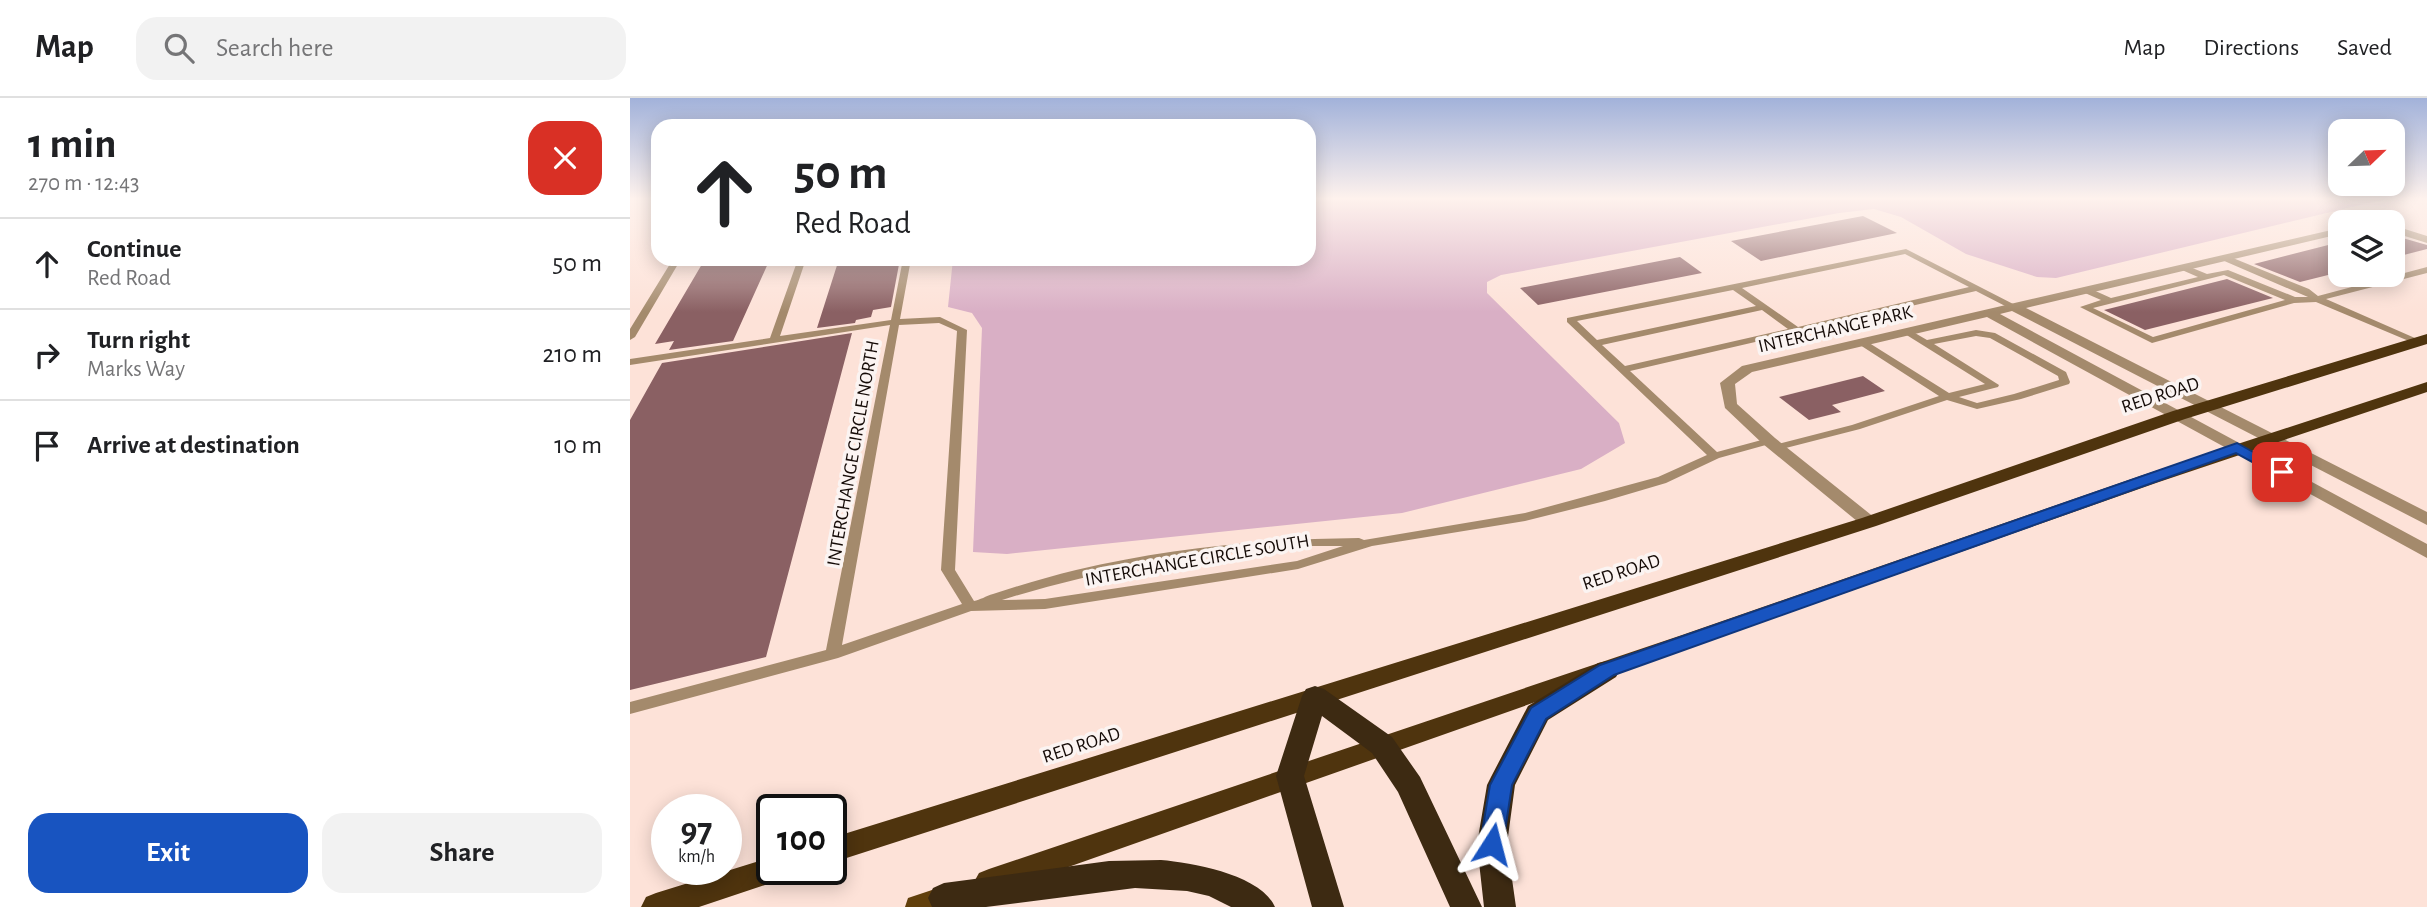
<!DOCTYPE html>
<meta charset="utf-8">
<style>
body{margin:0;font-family:"Alegreya Sans",sans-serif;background:#f2f2f2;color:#202124;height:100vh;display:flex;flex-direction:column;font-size:26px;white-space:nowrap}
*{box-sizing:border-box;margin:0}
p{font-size:23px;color:#757577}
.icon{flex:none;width:38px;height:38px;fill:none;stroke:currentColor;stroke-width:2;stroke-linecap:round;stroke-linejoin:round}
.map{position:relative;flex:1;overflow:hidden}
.drawer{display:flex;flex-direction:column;background:#fff;width:630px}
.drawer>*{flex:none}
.hud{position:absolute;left:21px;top:21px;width:665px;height:147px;border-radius:21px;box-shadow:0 4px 18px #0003;background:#fff;color:#202124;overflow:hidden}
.needle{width:46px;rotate:67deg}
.tools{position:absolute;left:1698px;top:21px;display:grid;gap:14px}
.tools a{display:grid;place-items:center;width:77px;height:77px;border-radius:14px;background:#fff;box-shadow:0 4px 18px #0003;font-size:35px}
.speed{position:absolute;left:21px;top:696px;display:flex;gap:14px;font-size:35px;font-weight:700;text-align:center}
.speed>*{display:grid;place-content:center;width:91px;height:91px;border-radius:50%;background:#fff;box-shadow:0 4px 18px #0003;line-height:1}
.speed small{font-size:18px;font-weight:400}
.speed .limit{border:4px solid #111;border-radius:10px;background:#fff;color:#111}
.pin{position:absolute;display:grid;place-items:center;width:60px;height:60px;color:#fff;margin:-30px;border-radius:14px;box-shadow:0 4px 10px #0006}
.me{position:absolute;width:77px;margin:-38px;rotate:9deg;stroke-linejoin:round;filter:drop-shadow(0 0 5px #0008)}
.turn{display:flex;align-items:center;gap:24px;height:147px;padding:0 28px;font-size:32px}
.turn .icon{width:91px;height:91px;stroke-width:2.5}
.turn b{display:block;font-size:49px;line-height:60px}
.round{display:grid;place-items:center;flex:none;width:74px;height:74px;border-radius:21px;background:#f2f2f2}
.summary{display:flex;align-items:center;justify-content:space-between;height:119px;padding:0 28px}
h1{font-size:42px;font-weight:700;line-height:52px}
.cta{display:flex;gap:14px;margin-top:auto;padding:14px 28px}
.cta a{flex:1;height:80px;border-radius:21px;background:#1854c0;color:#fff;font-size:28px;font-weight:700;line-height:80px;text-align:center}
.cta a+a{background:#f2f2f2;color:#202124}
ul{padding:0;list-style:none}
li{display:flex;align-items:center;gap:21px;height:91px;padding:0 28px;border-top:2px solid #e0e0e0}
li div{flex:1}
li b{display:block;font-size:26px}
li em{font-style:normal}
header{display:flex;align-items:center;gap:42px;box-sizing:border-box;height:98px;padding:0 35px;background:#fff;border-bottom:2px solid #e0e0e0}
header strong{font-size:33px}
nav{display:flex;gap:38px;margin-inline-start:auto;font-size:24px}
.search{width:490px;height:63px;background:#f2f2f2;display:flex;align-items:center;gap:18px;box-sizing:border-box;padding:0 24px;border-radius:21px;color:#757577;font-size:26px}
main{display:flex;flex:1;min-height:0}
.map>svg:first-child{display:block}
.water{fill:#d9afc5}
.building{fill:#8a6063}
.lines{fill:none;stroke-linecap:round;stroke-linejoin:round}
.service{fill:#a48a6c;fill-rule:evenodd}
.minor{fill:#a48a6c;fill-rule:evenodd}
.primary{fill:#613f0b;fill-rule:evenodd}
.trunk{fill:#4f340e;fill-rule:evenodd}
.motorway{fill:#3d2a12;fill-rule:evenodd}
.route{fill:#1854c0;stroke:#10377d;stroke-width:2}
.labels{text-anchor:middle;stroke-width:7;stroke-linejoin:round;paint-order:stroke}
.street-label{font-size:19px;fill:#150b07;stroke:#fbf4f2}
</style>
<header>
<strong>Map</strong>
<div class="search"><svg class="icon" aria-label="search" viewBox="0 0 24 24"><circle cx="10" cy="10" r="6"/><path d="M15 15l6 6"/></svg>Search here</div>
<nav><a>Map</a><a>Directions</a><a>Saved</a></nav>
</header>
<main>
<section class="drawer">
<div class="summary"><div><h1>1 min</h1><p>270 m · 12:43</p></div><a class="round" style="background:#d93025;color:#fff"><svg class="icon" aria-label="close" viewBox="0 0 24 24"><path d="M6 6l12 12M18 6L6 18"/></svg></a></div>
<ul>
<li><svg class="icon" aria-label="ahead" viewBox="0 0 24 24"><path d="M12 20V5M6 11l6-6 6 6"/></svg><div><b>Continue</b><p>Red Road</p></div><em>50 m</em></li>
<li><svg class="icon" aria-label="right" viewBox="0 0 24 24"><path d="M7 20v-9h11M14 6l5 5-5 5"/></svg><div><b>Turn right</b><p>Marks Way</p></div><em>210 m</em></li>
<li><svg class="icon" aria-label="arrive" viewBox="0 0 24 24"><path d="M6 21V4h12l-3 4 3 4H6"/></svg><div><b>Arrive at destination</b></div><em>10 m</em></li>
</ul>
<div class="cta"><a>Exit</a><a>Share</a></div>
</section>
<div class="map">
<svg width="1797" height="809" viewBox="0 0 1797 809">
<rect width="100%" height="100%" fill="#fde2d8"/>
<path class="water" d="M679,101H1755L1426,180L1407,179L1336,156L1271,119L1244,111L1209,115L871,177L857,184V195L989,325L995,345L951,371L772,415L377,456L343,454L352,230L342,215L318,209L323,161H679Z"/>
<path class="building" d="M1233,118L1267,135L1131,163L1101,143Z
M1762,137L1797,147V151L1762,160Z
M1710,144V174L1670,184L1624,166Z
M1050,159L1072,175L908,207L890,190Z
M75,161H140L103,243L39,252L44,243L25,246Z
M209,161H270L261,209L243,212L241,219L226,222L225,225L187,230Z
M1597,181L1643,200L1515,232L1474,212Z
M222,235L136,559L0,592V322L32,265Z
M1233,278L1255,293L1202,307L1211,314L1179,322L1149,299Z"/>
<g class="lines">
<path class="service" d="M1276,151L1391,210L1389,212H1383L1346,193L1000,273L1087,354L1139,340L1145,343L1143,345L1089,360L1036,385L975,403L895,423L742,448L668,471L415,511L341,513L208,560L0,616V604L196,552L260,227L0,267V261L140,240L168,161H176L150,238L261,222L273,161H281L270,221L310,219L337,232L325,472L344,503C350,502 356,498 363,496C390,487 418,479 446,472C539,450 633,441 729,440L734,442L895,415L1028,379L1077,357L937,224V220ZM1275,156L1339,189L1168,229L1112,190ZM1103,192L1126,208L967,242L947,223ZM1132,212L1158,231L995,268L972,247ZM309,225L327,233L311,472L332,506L212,547L269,227ZM683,448H713L667,463L415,501L372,502C474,470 577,454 683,448Z
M1592,158H1598L1679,191L1688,198L1797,169V175L1696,201L1794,244L1789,247L1786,246L1686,204L1664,205L1522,245L1450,209L1471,202L1455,195V191H1461L1481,200L1568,179L1552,172L1551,170L1555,167L1577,176L1598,172L1665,199H1678L1592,162ZM1594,177L1655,202L1523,239L1463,210Z
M43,161H51L5,239L0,242V231Z
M1278,231L1297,242L1346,232L1365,235L1436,274L1440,284L1439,286L1391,301L1347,311L1317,302L1230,331L1148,352L1144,351L1142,349L1144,347L1222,327L1309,298L1230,247V243H1236L1319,295L1355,286L1275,236L1273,234ZM1346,238L1360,240L1428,278L1429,282L1384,296L1347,305L1329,299L1368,289L1369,287L1304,246Z"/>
<path class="minor" d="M1762,127L1797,138V145L1762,134Z
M1710,130V136L1396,210L1797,414V427L1382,213L1370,216L1797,446V460L1357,219L1122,274L1105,286L1107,306L1145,340L1245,420L1248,424L1245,428H1233L1133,346L1095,310L1090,285L1112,268Z"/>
<path class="primary" d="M314,788L323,791L327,800L323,809H275L278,800Z"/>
<path class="trunk" d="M1797,236V246L1555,321L1246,428L201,765V740L1232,420L1543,313Z
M1797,284V294L1526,385L359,797L349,793L344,784L349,775L359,771L1052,537L1513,377Z
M142,759V772H157L153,781L69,809H11L16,799L26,795Z"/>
<path class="motorway" d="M977,563L986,565L990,572L986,579L918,622L885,687L877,746L886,809H854L847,746L857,687L861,679L898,608L968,565Z
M685,588L694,591L762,639L790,679L852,809H820L768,694L742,655L692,618L674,678L714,809H682L646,678L672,598L676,591Z
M531,762C564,765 631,777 645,809H601L579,798L557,793L505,790L356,809H302L298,800L303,790L314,785L479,763Z"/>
</g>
<linearGradient id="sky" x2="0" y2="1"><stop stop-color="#a2b2da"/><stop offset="0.47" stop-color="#fef2ed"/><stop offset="1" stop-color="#fef2ed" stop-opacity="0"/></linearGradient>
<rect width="1797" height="214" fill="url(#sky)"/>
<path class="route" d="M1607,345L1659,374L1652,379L1646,377L1606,355L984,577L916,621L882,687L873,746L870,753L862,756L854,753L850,746L860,687L901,610L970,567Z"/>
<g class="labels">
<g class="street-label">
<text transform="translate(1205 230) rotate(-13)" y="7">INTERCHANGE PARK</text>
<text transform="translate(1530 296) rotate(-18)" y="7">RED ROAD</text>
<text transform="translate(222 355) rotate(-80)" y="7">INTERCHANGE CIRCLE NORTH</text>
<text transform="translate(567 461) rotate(-10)" y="7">INTERCHANGE CIRCLE SOUTH</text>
<text transform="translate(991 473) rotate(-18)" y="7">RED ROAD</text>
<text transform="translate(451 646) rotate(-18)" y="7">RED ROAD</text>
</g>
</g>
</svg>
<div class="tools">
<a><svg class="needle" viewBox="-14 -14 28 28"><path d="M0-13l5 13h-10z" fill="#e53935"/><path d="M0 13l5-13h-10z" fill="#757577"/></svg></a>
<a><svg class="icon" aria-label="layers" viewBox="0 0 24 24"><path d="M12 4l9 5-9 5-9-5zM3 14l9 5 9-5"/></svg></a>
</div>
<div class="speed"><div>97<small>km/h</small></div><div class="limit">100</div></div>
<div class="pin" style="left:1652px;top:374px;background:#d93025"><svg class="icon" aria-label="arrive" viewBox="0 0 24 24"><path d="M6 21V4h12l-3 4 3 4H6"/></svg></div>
<svg class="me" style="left:862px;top:746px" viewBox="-20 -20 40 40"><path d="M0-17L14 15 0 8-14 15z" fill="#1854c0" stroke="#fff" stroke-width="4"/></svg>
<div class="hud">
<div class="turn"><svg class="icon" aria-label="ahead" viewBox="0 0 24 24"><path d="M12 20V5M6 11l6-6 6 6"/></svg><div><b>50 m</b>Red Road</div></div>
</div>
</div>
</main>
